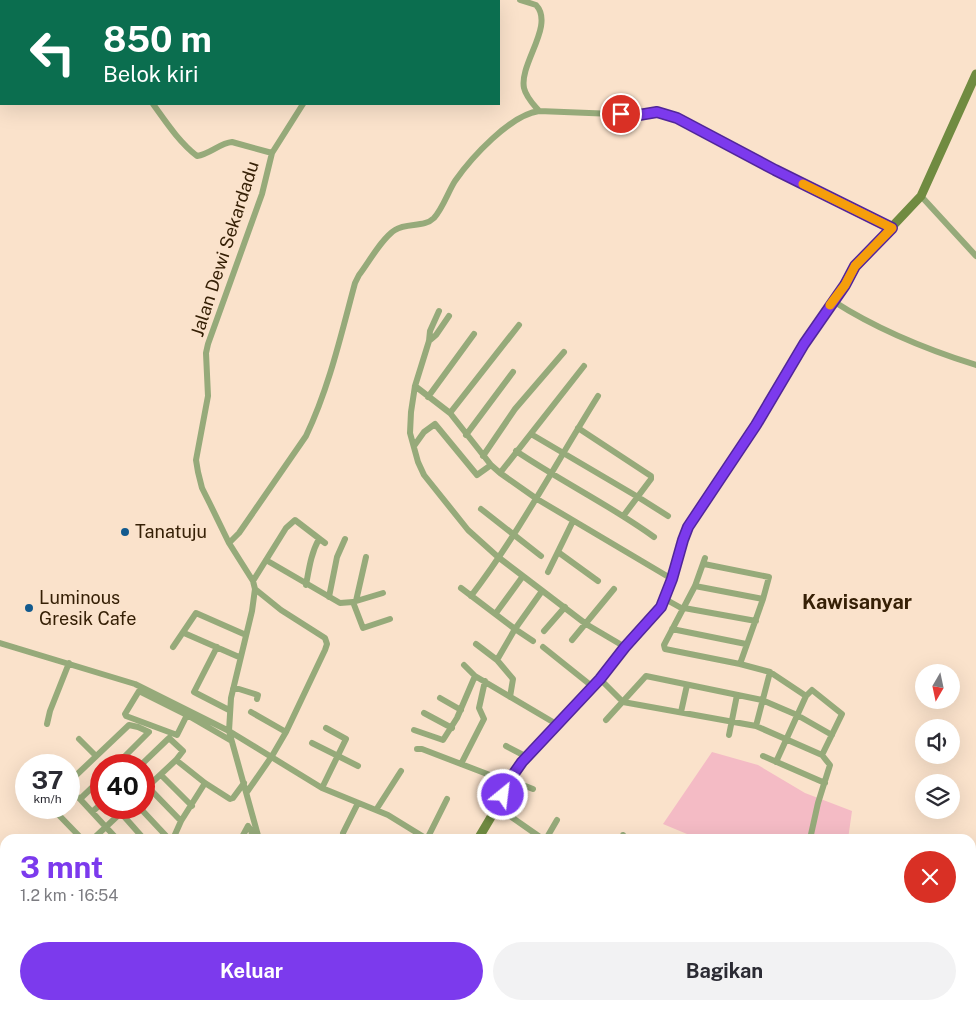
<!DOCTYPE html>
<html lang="id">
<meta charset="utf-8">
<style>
body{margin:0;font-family:"Public Sans",sans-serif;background:#f2f2f3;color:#2b2b33;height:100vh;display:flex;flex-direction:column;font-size:19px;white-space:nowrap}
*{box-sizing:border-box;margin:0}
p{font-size:16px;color:#7c7c81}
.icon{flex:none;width:28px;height:28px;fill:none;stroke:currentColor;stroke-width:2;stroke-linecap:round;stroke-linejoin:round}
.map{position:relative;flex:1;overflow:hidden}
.details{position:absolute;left:0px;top:834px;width:976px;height:176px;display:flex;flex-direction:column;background:#fff;border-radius:15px 15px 0 0;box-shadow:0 5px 20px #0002}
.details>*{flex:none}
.hud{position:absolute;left:0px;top:0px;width:500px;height:105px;box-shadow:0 5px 20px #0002;background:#0b6e4f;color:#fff;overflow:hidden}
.needle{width:32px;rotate:189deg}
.buttons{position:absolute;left:915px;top:664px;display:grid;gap:10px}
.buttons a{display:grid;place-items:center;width:45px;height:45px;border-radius:50%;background:#fff;box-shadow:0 5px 20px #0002;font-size:25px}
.speed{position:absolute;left:15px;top:754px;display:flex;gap:10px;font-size:25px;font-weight:700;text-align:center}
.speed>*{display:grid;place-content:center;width:65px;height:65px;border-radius:50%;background:#fff;box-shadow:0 5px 20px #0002;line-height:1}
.speed small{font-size:12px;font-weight:400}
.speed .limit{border:8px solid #d22;background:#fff;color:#111}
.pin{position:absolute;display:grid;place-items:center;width:42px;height:42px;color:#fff;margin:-21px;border:2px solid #fff;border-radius:50%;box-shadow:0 1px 5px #0007}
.me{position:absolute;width:55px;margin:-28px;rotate:29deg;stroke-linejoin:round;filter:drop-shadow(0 0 4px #0008)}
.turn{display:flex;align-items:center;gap:18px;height:105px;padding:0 20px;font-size:22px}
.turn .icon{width:65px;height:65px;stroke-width:2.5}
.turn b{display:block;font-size:35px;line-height:42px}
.round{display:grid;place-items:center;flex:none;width:52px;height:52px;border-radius:26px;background:#f2f2f3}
.headline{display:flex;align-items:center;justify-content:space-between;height:85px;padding:0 20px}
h1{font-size:30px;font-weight:700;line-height:38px;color:#7c3aed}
.primary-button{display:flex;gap:10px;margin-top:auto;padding:10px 20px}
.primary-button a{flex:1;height:58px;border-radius:30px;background:#7c3aed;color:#fff;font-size:20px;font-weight:700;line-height:58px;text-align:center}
.primary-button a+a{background:#f2f2f3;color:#2b2b33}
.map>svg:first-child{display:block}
.green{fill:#f4bbc5}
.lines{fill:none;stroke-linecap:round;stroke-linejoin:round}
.street{stroke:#96aa7a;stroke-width:6}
.secondary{stroke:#708b41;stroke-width:9}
.route-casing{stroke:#51269a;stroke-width:12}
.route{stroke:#7c3aed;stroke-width:9}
.slow{stroke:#f59e0b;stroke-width:9}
.poi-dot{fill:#125a8e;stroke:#fae2cb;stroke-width:2}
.labels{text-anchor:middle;stroke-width:5;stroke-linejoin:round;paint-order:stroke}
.street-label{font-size:18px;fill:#362006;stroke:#fae2cb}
.poi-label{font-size:18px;fill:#362006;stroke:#fae2cb;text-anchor:start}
.quarter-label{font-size:20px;font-weight:bold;fill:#362006;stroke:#fae2cb}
</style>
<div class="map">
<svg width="976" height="1009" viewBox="0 0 976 1009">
<rect width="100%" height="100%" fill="#fae2cb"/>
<path class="green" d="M712,752L758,765L805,793L852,811L848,839H699L663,824Z
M433,1005H679L677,1009H432Z"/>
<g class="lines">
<path class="street" d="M110,0L111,1
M342,0L345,1
M420,0L421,1
M520,0L536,5C555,25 519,64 524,88C526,97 533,104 539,111
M173,1L174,0
M153,104C166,122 179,142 197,156C210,154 220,143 232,142L272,153
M921,196L976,256
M833,301C878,330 925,349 976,365
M439,311L430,331L429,341L415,386L411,412L410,433L418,462L424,475L468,530L498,557L586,624L625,647
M429,341L436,335L449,316
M415,386L450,413L491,465L500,473L537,499L672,579
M428,397L474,334
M450,413L519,325
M578,428L651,476V479L624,515
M531,434L638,497L668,516
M466,435L513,372
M414,446L424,432L435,424L477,475L491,465
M516,451C562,482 610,505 654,537
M483,456L515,409L564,352
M500,473L584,366
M481,509L541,556
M229,543L239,533L306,436C329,388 341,335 355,283L359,275C369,262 382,238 395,230C407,222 424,228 434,218C443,208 448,192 455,181C471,158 510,115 539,111L639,115L657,112L677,118L790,178L892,228
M558,552L598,581
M705,558L695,586L664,645L665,649L740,664L770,672L806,696
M266,560L340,603L353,602L383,593
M704,564L769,577L763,599L740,664
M548,572L573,521
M253,581L286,528L295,520L325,543
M306,585C309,569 311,553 319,539
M695,586L763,599
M461,588L515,629L533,641
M471,596C519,533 556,463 598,396
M329,597L337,557L345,539
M665,599L683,609
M356,601L366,557
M353,602L363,628L390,619
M684,608L756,621
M496,613L523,576
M672,629L746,644
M544,631L565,607
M184,633L239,657
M572,640L614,589
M0,643L135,684L229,731L322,788L388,815L427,839
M476,644L497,660L515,629L542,591
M173,647L196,613L246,635
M217,647L194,692L229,710
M543,647L593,687
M497,660L513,679L510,697
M464,665L475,676
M600,679L623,702L756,726L822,755L830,765L818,803L810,839
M233,689H239L258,695L257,699
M139,691L187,715L177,735L126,716L125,714Z
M440,698L461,710
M251,712L286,732
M681,712L687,685
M424,713L452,728
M187,715L230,740
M606,720L646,676L762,700L797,715L832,735
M47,724L50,711L69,663
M756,726L770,672
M414,730L443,740L457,718L475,676L558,725
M729,735L737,695
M79,739L96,756
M312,743L358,766
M506,746L527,757
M417,749H422L508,782
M763,756L825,783
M176,760L205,783L230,799L233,798L244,783
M776,762L806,696L812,690L842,714L822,755
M461,764L484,719L479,708L485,681
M141,765L168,739L169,738L183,751L176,760L144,790
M161,775L192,806
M510,780L533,789
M69,782L129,725L138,727L149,732L116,765
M148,787L181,821
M322,788L346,739L326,728
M69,790L80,799L117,839
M247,792L272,756L286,732L325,650L327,644L325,638L281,610L255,589
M80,799L101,779
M497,807L540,837L547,839
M52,808L82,839
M140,808L169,839
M376,810L401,771
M92,812L101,804
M121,813L144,839
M343,833L358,803
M480,834L489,839
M93,839L126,808
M173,839L181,821L205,783
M241,839L248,826L251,830L253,839
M259,839L229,731L231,698L252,611L255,589L253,581L229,543L210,504L202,488L198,472L196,460L208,396L206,353L208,344L262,194L272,153L303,104
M427,839L447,799
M546,839L557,820
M622,839L623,835
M133,1005L137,1009
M168,1005L172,1009
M295,1005L311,1009
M189,1009L190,1005
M241,1009L242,1005
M282,1009V1005
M327,1009L331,1005
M378,1009L380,1005
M459,1009H461
M475,1009L476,1005"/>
<path class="secondary" d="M478,839L497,807L508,782L522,763L600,679L625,647L661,607L672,579L683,539L688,527L756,425L804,344L845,285L855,266L921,196L976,74
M429,1009L431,1005"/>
</g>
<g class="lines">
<g class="route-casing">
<path id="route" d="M503,795L508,782L522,762L600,679L625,647L661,607L672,579L683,540L688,527L756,425L804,344L845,285L855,266L892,228L775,170L677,118L657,112L639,115L621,114"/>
</g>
<use href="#route" class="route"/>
<path class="slow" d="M803,184L892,228L855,266L845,285L830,305"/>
</g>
<g class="poi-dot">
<circle cx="125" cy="532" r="5"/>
<circle cx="29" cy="608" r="5"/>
</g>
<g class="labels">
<g class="street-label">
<text transform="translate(225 249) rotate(-72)" y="6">Jalan Dewi Sekardadu</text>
</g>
<g class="poi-label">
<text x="135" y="538">Tanatuju</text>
<text x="39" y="604">Luminous<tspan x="39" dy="21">Gresik Cafe</tspan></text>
</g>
<g class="quarter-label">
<text x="857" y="609">Kawisanyar</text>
</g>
</g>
</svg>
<div class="buttons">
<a><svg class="needle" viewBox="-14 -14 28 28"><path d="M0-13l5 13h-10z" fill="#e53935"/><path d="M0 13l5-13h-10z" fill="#7c7c81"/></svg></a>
<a><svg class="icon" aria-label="sound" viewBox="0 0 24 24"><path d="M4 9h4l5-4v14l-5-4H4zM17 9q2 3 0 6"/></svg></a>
<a><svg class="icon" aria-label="layers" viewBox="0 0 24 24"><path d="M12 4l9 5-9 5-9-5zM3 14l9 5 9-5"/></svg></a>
</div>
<div class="speed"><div>37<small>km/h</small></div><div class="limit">40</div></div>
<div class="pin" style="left:621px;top:114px;background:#d93025"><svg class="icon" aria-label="arrive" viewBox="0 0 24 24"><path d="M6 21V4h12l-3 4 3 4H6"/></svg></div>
<svg class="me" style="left:503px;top:795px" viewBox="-20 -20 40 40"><circle r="17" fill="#7c3aed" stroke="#fff" stroke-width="3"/><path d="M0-11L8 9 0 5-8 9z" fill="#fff"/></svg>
<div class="hud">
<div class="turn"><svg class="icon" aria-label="left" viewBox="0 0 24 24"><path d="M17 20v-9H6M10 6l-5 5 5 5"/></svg><div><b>850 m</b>Belok kiri</div></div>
</div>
<section class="details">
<div class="headline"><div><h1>3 mnt</h1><p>1.2 km · 16:54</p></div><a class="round" style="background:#d93025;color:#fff"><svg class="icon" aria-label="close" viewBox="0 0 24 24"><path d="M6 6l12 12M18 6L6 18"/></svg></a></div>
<div class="primary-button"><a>Keluar</a><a>Bagikan</a></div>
</section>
</div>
